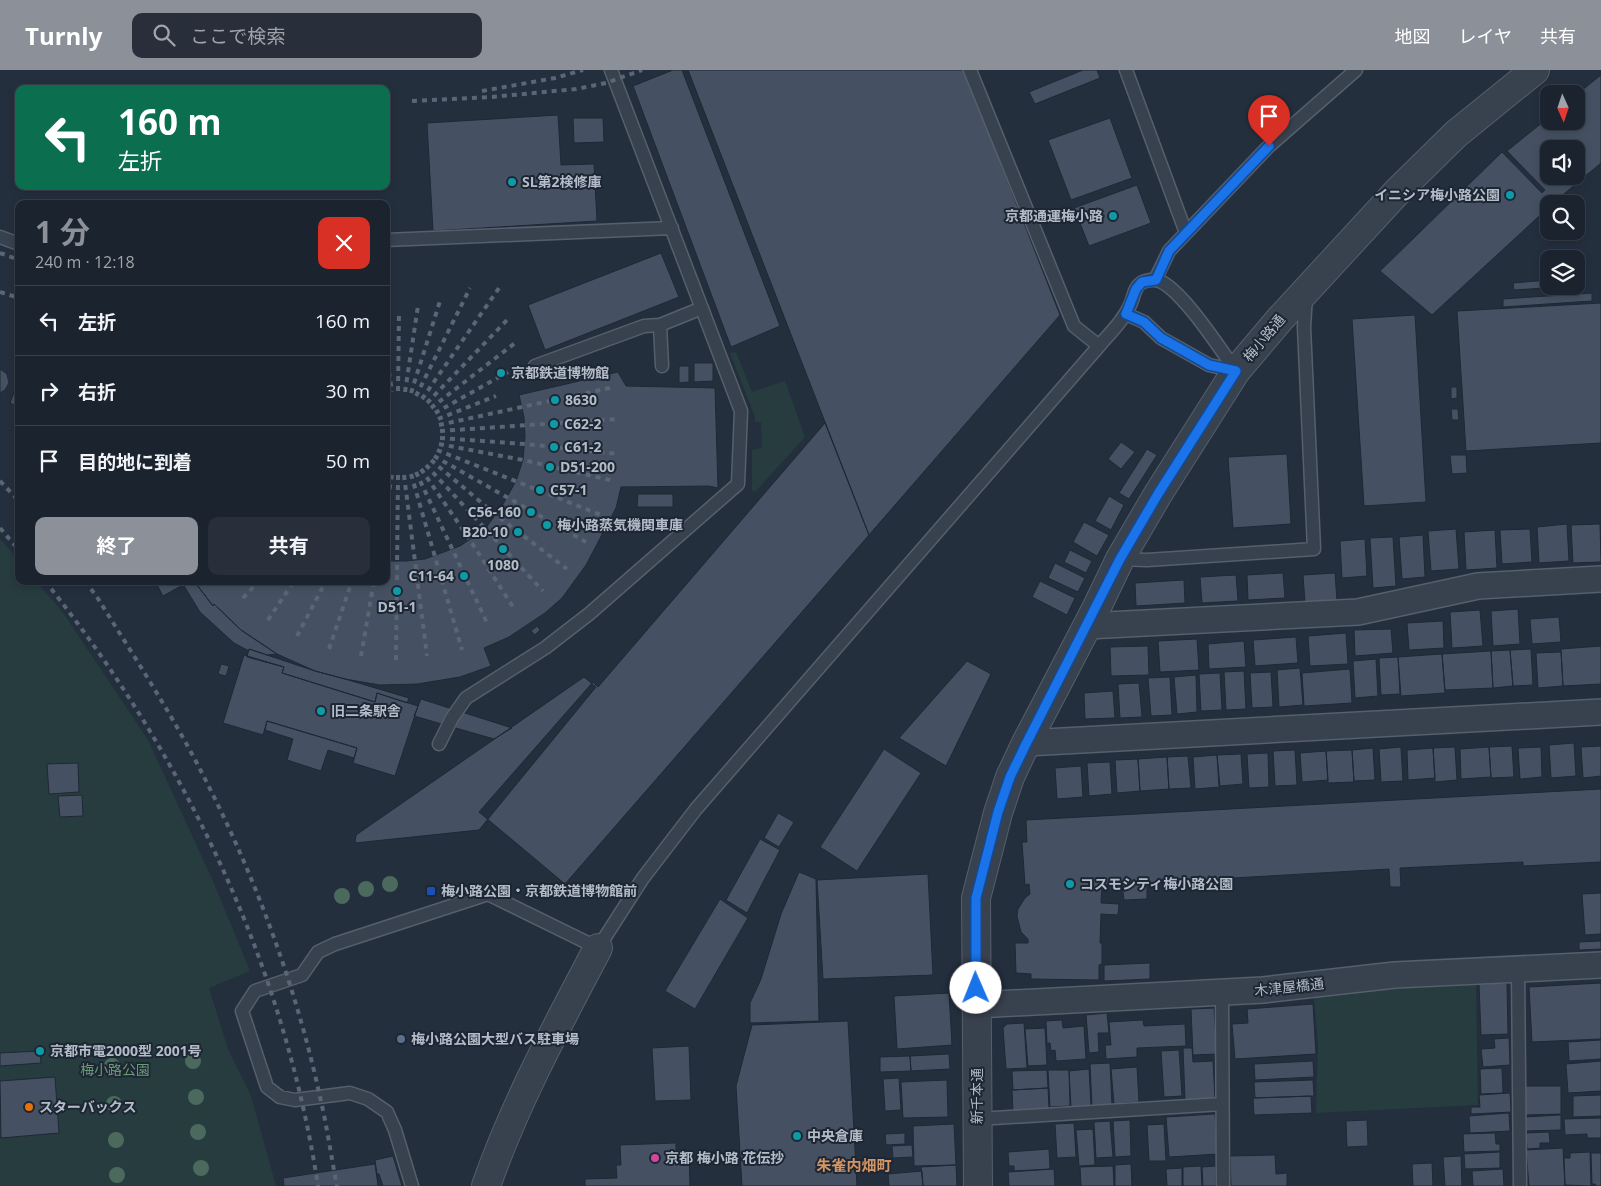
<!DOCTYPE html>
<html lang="ja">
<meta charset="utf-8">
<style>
body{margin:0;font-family:"Open Sans","Noto Sans JP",sans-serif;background:#282f3a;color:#f1f3f6;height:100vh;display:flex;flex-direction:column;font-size:19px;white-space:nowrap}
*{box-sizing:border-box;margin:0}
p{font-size:16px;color:#a0a4aa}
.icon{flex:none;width:28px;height:28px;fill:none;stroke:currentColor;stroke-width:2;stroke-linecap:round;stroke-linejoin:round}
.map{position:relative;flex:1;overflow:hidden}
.panel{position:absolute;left:15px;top:130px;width:375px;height:385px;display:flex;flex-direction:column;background:#1b232e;border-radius:10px;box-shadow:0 2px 8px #0003,0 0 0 1px #39404a}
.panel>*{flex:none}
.guide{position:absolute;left:15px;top:15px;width:375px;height:105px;border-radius:10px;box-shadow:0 2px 8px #0003,0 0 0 1px #39404a;background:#0b6e4f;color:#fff;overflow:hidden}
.needle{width:32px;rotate:177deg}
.buttons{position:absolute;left:1540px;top:15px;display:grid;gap:10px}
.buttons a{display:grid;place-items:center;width:45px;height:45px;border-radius:10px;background:#1b232e;box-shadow:0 2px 8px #0003,0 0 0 1px #39404a;font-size:25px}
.pin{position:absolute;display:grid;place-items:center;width:42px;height:42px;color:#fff;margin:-51px -21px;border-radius:50% 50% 50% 0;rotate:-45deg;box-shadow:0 0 5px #0007}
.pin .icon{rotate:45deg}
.me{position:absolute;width:55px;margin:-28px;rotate:359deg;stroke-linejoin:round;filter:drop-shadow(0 0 4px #0008)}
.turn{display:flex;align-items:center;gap:18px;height:105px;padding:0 20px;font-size:22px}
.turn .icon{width:65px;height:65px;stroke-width:2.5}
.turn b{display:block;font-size:35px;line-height:42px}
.round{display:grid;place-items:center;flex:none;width:52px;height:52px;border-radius:10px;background:#282f3a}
.head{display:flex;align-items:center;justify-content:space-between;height:85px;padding:0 20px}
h1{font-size:30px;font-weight:700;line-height:38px;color:#8c9099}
.cta{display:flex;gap:10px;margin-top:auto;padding:10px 20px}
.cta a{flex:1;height:58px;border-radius:10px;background:#8c9099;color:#fff;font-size:20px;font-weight:700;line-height:58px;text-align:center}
.cta a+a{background:#282f3a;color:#f1f3f6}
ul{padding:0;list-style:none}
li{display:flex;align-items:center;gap:15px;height:70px;padding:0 20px;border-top:1px solid #39404a}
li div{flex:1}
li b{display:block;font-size:19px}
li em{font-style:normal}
header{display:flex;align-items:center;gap:30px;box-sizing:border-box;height:70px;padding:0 25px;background:#8c9099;color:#fff}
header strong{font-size:24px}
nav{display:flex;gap:28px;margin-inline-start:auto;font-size:18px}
.search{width:350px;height:45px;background:#282f3a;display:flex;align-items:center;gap:12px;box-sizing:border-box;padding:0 18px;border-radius:10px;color:#a0a4aa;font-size:19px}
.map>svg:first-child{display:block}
.green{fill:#263c3f}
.building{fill:#455162;stroke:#1f2835;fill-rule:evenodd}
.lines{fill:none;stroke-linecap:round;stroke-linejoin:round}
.service-casing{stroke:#565f6c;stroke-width:15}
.minor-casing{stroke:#565f6c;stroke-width:28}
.tertiary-casing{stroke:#565f6c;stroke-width:30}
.service{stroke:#38414e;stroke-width:12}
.minor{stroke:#38414e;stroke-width:25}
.tertiary{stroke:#38414e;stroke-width:28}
.rail{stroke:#5a6575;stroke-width:4;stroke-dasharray:5 5;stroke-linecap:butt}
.tree{fill:#4b6a5d}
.route-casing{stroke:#114b97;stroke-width:12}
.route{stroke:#1a73e8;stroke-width:9}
.culture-dot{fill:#0f9aa8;stroke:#1d2633;stroke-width:2}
.transit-dot{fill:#1a4fb4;stroke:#1d2633;stroke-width:2}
.service-dot{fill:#5c6f8a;stroke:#1d2633;stroke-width:2}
.food-dot{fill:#e8710a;stroke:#1d2633;stroke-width:2}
.hotel-dot{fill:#d1479c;stroke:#1d2633;stroke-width:2}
.labels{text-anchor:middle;stroke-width:4;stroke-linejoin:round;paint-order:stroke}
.poi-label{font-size:14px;font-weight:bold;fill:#b4bcc9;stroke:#1d2633;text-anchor:start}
.street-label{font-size:14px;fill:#b4bcc9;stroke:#1d2633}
.park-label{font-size:14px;fill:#6b9a76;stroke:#1d2633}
.neighbourhood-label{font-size:15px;font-weight:bold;fill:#d59563;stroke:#1d2633}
</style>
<header>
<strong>Turnly</strong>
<div class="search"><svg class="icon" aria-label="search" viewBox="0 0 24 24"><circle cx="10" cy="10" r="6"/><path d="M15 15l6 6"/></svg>ここで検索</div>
<nav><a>地図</a><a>レイヤ</a><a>共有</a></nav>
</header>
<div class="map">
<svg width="1601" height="1116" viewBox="0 0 1601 1116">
<rect width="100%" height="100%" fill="#242f3e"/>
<path class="green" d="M736,282L752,322L785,311L805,367L755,422L752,420V380L762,378L761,352H755V347L730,283Z
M0,469L19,490V511H36L64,544L148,670L213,811L250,901L209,918L228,979L251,1026L276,1116H0Z
M1476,915L1478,1035L1316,1043L1318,974L1314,927L1382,919Z"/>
<path class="building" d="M673,0H682L780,256L731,277L633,16Z
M688,0H964L1060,245L869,465Z
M1083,0H1097L1100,8L1035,34L1029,22Z
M1601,5V93L1552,134H1549V137L1432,245L1380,201L1502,82L1542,123L1545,120L1507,81L1549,47V51H1576V25ZM1549,79H1576V106H1549Z
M558,45L561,95L594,94L597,151L433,161L427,53Z
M573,48H603L604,72L574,73Z
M1110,48L1132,108L1071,130L1048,70Z
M1137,115L1151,153L1089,176L1074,138Z
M661,183L679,227L545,280L528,235Z
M1549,210V216H1575L1514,220L1513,213Z
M1592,223V231L1503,237V229Z
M1601,233V373L1466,381L1457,241Z
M1415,245L1426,432L1364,436L1352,249Z
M694,293H713V311L694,312Z
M679,296H689V312L679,313Z
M0,299L7,304L9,313L5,320L0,323Z
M618,302L626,316L715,318L718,418L709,416L621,417L616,438L586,495L562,528L545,543L509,567L484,578L491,596L460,607L417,614L380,615L345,609L315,601L277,584L241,560L214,534L213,536L194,511H386V491H406L425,489L460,476L485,459L502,436L516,411L523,390L525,366L524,347L519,325Z
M19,310V337L10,333Z
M1451,317H1457V328L1451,329Z
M1451,339H1458L1459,350H1452Z
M825,353L869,465L565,814L479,742L593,612L598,617Z
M1121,372L1135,382L1121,399L1108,389Z
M1147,379L1157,385L1129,429L1119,423Z
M1287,384L1291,454L1233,458L1228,387Z
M1450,385H1466L1467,403L1452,404Z
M638,424H673V437H637Z
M1109,426L1124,435L1111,460L1095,451Z
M1084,452L1109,465L1097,486L1073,472Z
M1567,454L1569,491L1539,493L1537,457Z
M1600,454L1601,492L1573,493L1571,455Z
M1456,459L1459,499L1431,501L1428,461Z
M1530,459L1532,492L1502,494L1500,460Z
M1495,460L1497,498L1466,500L1464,462Z
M1423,465L1425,507L1402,509L1399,467Z
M1393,467L1396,516L1373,518L1370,468Z
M1365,469L1367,506L1342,508L1340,471Z
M1070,480L1092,491L1086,503L1064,492Z
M1055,493L1085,508L1078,522L1048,508Z
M1283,503L1285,528L1248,530L1247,505Z
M1335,503L1337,531L1305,533L1303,505Z
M1236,505L1238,531L1202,533L1200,507Z
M1184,510L1185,533L1136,536L1135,513Z
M155,511H178L181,516L163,526Z
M181,511H194L213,536L214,534L241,560L277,584L267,585L249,579V581L234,573L200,542Z
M1040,511L1075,528L1067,545L1032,527Z
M1518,539L1520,574L1493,576L1491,541Z
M1480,540L1483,576L1452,578L1450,542Z
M1559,547L1561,572L1532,574L1530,549Z
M1443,551L1444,578L1409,580L1407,553Z
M537,556L540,560L535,565L531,561Z
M1391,559L1393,583L1355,586L1354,560Z
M1346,563L1348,594L1310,596L1308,566Z
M1296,567L1298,593L1255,596L1253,570Z
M1197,569L1199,600L1160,602L1158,571Z
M1244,571L1246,597L1209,599L1208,574Z
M1148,576L1149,605L1111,606L1110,577Z
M1601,576V614L1563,616L1561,579Z
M249,579L315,601L345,609L409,628L407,633L377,623L375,632L282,603L284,597L247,587Z
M1531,579L1533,615L1513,616L1510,580Z
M1510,580L1513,616L1493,618L1491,581Z
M1491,581L1493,618L1445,620L1442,584Z
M1561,582L1563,616L1538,618L1536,583Z
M1442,584L1445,623L1401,626L1398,587Z
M244,585L284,597L282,603L375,632L377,623L418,636L395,706L353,693L357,678L267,651L263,665L223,653Z
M1398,587L1400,624L1381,625L1379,588Z
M1376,589L1378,626L1355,628L1353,591Z
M967,591L991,604L946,696L899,668Z
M221,594L229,596L226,606L218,604Z
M1300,598L1303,635L1279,637L1277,600Z
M1350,599L1352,633L1304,636L1302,603Z
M1244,601L1246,639L1226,640L1224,602Z
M1271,602L1273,637L1252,638L1250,603Z
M1220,603L1222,640L1201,641L1199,604Z
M1196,605L1197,642L1177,644L1174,607Z
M584,607L596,617L479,760L355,773L356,765Z
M1170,607L1172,645L1151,646L1148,608Z
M1139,613L1142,647L1120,648L1118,614Z
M1113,621L1115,648L1085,649L1084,623Z
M421,629L512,658L494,669L414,646Z
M267,651L357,678L354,688L328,680L321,701L287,690L293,669L265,660Z
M1574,673L1576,706L1551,708L1549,675Z
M1512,676L1514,707L1491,708L1489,677Z
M1601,676V706L1583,708L1581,677Z
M1401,677L1403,711L1381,712L1379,679Z
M1455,677L1457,710L1435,712L1433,678Z
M1489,677L1491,707L1461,709L1460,679Z
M1541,677L1542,707L1520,709L1518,678Z
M1373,678L1375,710L1354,711L1352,680Z
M1433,678L1435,708L1408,710L1407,680Z
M884,679L921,703L857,801L820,777Z
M1295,680L1297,715L1275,716L1273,681Z
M1352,680L1354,712L1328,713L1326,681Z
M1326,681L1328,710L1302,712L1300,683Z
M1268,683L1269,717L1249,718L1247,684Z
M1241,684L1243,714L1219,716L1217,685Z
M1217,685L1220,717L1195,719L1193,687Z
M1188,686L1191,718L1169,719L1167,687Z
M1167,687L1169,719L1140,721L1138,689Z
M1138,689L1140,721L1117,723L1115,690Z
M1110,692L1112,724L1089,726L1087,693Z
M78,693L79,722L49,724L47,694Z
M1081,696L1083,727L1057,729L1055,698Z
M1601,719V792L1523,796V792L1400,798L1401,817H1390L1389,799L1147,813V829L1124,830L1122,814L1102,815L1101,833L1119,834L1118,845L1101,844L1100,873H1102V894L1099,895V910L1031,909V904L1016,903L1015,873H1028V869L1021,862L1017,846L1018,839L1025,828L1030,824L1029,814L1025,815L1022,772H1027L1026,750Z
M82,725L83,746L60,747L58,726Z
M778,743L794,752L779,777L764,768Z
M760,769L780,780L747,843L726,830Z
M799,802L816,809L819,951L750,953V933L761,909L781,844Z
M928,804L933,905L823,909L817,810Z
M1601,823V864L1585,865L1582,824Z
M720,829L748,848L695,939L665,921Z
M1601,871V879L1579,880V872Z
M1150,893V909L1104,911V895Z
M1507,913L1508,964L1481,965L1479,914Z
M1601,913V969L1532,972L1529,917Z
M949,923L952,975L897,979L894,926Z
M1313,934L1316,984L1235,989L1232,954L1248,953L1247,939Z
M1214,938L1217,984L1193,985L1191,939Z
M1107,943L1109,963H1098L1099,982L1089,983L1086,945Z
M1062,950L1063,958L1084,956L1086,989L1056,991L1055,980L1051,981L1050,973H1047L1046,951Z
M1143,950L1144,956L1185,954L1186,976L1137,978V987L1106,989L1105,975H1111L1109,952Z
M848,951L857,1116H742L736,1016L752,955Z
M1024,953L1027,998L1006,999L1003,958L1007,954Z
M1045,958L1047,995L1028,996L1025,959Z
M1509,968L1510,995L1483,997L1481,979L1495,978L1494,969Z
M1601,970V989L1569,991L1568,972Z
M689,976L691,1030L655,1031L652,978Z
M1183,978H1192L1193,992L1213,991L1215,1029L1185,1030Z
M1179,980L1182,1026L1164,1027L1161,981Z
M40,981L41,993L0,996V983Z
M949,984L950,999L911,1001L910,986Z
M910,986L911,1001L880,1002V987Z
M1313,991L1314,1007L1255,1010L1254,994Z
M1601,991V1021L1568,1023L1566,994Z
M1110,993L1112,1035L1092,1036L1090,994Z
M1137,997L1139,1032L1114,1034L1111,999Z
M1502,998L1503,1023L1481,1024L1480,999Z
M1089,999L1091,1036L1071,1037L1069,1001Z
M1047,1000L1048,1018L1013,1020L1012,1001Z
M1048,1000H1069L1070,1036L1050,1037Z
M55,1007L59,1063L1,1068L0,1011Z
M899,1008L901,1040L885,1041L883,1009Z
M947,1010L948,1047L903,1048L901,1012Z
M1313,1010L1314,1026L1255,1028L1254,1012Z
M1524,1016H1561V1044L1525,1045Z
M1048,1018L1049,1039L1013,1041L1012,1020Z
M1510,1023L1511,1042L1471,1044V1037H1480L1479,1025Z
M1601,1025V1046L1573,1047V1026Z
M1311,1026L1312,1043L1254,1045L1253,1028Z
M1509,1043L1510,1061L1470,1063L1469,1046Z
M1215,1044L1218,1084L1169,1087L1166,1047Z
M1561,1045V1060L1524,1061V1047Z
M1601,1048V1068H1587V1064L1565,1065L1564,1049Z
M1130,1050L1131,1086L1115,1087L1113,1051Z
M1367,1050L1368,1076L1347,1077L1346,1051Z
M1110,1051L1113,1087L1096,1088L1094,1052Z
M1074,1053L1076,1087L1057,1088L1055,1054Z
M954,1054L956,1095L914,1096L913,1056Z
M1164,1054L1166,1091H1149L1147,1055Z
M1093,1059L1095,1095L1079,1096L1076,1060Z
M1549,1062L1550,1073H1540V1078L1527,1079L1526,1063Z
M905,1063V1074L886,1075L885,1064Z
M1495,1063L1496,1074H1500V1081L1464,1082L1463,1064Z
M676,1073V1080L689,1079L690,1116H585V1109L617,1108L616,1095H621L620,1075Z
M912,1075L913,1087L893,1088L892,1076Z
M1563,1078L1565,1116H1529L1526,1080Z
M1049,1079L1050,1099L1014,1101V1096H1009L1008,1082Z
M1500,1082V1098L1465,1099L1464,1084Z
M1590,1082L1591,1116L1565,1115L1564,1088H1570V1083Z
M1591,1083H1601V1116H1596L1595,1114H1592Z
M1275,1085L1276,1104L1287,1103V1116H1231L1230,1086Z
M393,1086L402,1116H383L379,1104H377L375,1090Z
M1461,1086L1462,1116H1445L1443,1087Z
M1432,1093L1433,1116H1413L1412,1094Z
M375,1094L378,1116H284L283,1108Z
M1131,1094L1132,1116H1115V1095Z
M956,1095L957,1116H923L921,1097Z
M1113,1096L1114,1116H1081L1080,1097Z
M1201,1096L1202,1116H1183V1097Z
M1216,1096V1116H1203L1202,1097Z
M1182,1098V1116H1167L1166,1099Z
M1054,1099L1055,1116H1009L1008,1102Z
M1503,1099L1504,1116H1473L1472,1101Z
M922,1101L923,1116H889L888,1104Z"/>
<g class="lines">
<g class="service-casing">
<path id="service" d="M970,0L1074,256L1099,276
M1126,0L1186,163
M0,167L19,174
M386,170L672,158
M1155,210L1169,181L1269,76L1356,0
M1126,244L1144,252L1161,268L1209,295L1236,301
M660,255L662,296
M535,296L644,256L660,255L702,238
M1120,489L1147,490L1314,479L1304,257L1306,225
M439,674L452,648L466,628L545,578L589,544L738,414L741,341L611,0
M1518,899L1520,1116
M1222,923L1223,1116
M978,1049L1222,1034
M412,1116L395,1060L387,1042L368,1029L350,1023L295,1030L280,1027L267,1017L242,941L255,921L302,905L318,882L335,874L488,824L598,878L643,808L696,739L1099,276C1110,263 1124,250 1131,233C1134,226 1134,218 1141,213C1144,211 1152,209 1156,210C1179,214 1222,282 1236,301"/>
</g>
<g class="minor-casing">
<path id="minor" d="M1087,556L1358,542L1478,516L1601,509
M1026,673L1601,642
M977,935L1263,920L1395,905L1601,895"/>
</g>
<g class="tertiary-casing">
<path id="tertiary" d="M486,1116C515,1033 557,956 598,878
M978,1116L976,828L998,743L1010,707L1026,673L1096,539L1120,489L1158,424L1236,301L1280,249L1397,122L1456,64L1535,0"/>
</g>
<use href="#service" class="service"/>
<use href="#minor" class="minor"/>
<use href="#tertiary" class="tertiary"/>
<path class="rail" d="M482,21L555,8L583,0
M412,31L492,27L576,19L606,13L642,0
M0,183L19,190
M0,222L19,228
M386,282L392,322
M398,321L399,243
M405,322L418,236
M411,323L441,228
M416,326L470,218
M422,329L499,218
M427,333L508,249
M431,338L515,273
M435,343L508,302
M438,349L496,326
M439,355L614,317
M440,361L618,349
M440,368L525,374L618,384
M439,374L523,390L614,411
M437,380L601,445
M434,386L586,472
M431,390L496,445L567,499
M426,395L543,521
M421,399L470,470L515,540
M416,402L488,555
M411,404L462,580
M404,405L427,586
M0,411L19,431
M386,439L392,405
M0,458L19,480
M45,511C185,686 284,894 318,1116
M85,511L97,527C133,585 172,644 203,705C255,806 296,916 320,1027C327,1056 331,1086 337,1116
M243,528L259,511
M268,550L294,511
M297,566L326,511
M329,579L352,511
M361,586L374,511
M396,590L398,405"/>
</g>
<g class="tree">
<circle cx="390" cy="814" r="8"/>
<circle cx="366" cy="819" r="8"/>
<circle cx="342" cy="826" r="8"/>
<circle cx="193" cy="991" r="8"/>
<circle cx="112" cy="996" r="8"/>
<circle cx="196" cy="1027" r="8"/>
<circle cx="114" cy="1034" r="8"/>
<circle cx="198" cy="1062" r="8"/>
<circle cx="116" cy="1070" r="8"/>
<circle cx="201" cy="1098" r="8"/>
<circle cx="117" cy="1105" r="8"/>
</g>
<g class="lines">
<g class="route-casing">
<path id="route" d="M976,918V828L998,742L1010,707L1026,674L1120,489L1158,424L1236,301L1209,295L1161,268L1144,252L1126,244L1136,219L1142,212L1156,210L1169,181L1269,76"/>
</g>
<use href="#route" class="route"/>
</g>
<g class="culture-dot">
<circle cx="512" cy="112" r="5"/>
<circle cx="1510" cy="125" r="5"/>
<circle cx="1113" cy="146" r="5"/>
<circle cx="501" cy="303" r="5"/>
<circle cx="555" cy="330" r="5"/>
<circle cx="554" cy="354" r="5"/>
<circle cx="554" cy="377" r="5"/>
<circle cx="550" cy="397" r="5"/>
<circle cx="540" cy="420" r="5"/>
<circle cx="531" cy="442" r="5"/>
<circle cx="547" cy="455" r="5"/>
<circle cx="518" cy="462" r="5"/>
<circle cx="503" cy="479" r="5"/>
<circle cx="464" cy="506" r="5"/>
<circle cx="397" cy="521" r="5"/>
<circle cx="321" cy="641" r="5"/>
<circle cx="1070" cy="814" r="5"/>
<circle cx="40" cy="981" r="5"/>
<circle cx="797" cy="1066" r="5"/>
</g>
<rect class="transit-dot" x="426" y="816" width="10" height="10" rx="2.5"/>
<circle class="service-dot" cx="401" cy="969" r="5"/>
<circle class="food-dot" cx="29" cy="1037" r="5"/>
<circle class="hotel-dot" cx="655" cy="1088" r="5"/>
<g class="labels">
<g class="poi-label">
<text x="522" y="117">SL第2検修庫</text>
<text x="1500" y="130" text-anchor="end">イニシア梅小路公園</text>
<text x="1103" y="151" text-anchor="end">京都通運梅小路</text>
<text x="511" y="308">京都鉄道博物館</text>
<text x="565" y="335">8630</text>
<text x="564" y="359">C62-2</text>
<text x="564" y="382">C61-2</text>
<text x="560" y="402">D51-200</text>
<text x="550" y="425">C57-1</text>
<text x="521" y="447" text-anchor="end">C56-160</text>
<text x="557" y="460">梅小路蒸気機関車庫</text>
<text x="508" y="467" text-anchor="end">B20-10</text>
<text x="503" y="500" text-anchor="middle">1080</text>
<text x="454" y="511" text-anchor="end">C11-64</text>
<text x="397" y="542" text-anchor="middle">D51-1</text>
<text x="331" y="646">旧二条駅舎</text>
<text x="1080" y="819">コスモシティ梅小路公園</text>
<text x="441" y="826">梅小路公園・京都鉄道博物館前</text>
<text x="411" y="974">梅小路公園大型バス駐車場</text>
<text x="50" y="986">京都市電2000型 2001号</text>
<text x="39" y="1042">スターバックス</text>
<text x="807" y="1071">中央倉庫</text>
<text x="665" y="1093">京都 梅小路 花伝抄</text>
</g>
<g class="street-label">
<text transform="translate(1264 268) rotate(-50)" y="5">梅小路通</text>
<text transform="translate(1289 917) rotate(-6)" y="5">木津屋橋通</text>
<text transform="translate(977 1026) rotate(-90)" y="5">新千本通</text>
</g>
<g class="park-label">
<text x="115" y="1005">梅小路公園</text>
</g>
<g class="neighbourhood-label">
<text x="854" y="1101">朱雀内畑町</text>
</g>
</g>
</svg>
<div class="buttons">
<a><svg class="needle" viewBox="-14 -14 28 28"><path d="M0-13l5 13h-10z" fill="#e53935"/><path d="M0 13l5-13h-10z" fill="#a0a4aa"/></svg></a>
<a><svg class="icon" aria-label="sound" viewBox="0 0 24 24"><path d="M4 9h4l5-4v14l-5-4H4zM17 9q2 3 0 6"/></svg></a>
<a><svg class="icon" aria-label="search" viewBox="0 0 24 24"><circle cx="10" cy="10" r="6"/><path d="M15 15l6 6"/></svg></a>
<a><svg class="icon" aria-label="layers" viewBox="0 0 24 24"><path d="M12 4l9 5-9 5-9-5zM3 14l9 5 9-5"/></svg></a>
</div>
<div class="pin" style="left:1269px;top:76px;background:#d93025"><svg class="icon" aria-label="arrive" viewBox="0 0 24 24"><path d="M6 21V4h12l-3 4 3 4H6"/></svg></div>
<svg class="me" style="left:976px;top:918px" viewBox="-20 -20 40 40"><circle r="19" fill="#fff"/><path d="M0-13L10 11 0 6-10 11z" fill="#1a73e8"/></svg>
<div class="guide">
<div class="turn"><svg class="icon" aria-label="left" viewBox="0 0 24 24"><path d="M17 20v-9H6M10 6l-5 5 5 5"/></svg><div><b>160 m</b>左折</div></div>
</div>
<section class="panel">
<div class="head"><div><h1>1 分</h1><p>240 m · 12:18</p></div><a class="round" style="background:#d93025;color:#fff"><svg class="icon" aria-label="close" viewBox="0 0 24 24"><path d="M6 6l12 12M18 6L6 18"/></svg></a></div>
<ul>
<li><svg class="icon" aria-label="left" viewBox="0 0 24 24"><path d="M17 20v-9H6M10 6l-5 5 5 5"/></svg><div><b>左折</b></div><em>160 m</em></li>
<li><svg class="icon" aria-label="right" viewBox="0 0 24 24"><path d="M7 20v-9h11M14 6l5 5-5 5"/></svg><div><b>右折</b></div><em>30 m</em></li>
<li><svg class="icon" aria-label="arrive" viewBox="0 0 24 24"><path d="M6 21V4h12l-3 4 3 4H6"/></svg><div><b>目的地に到着</b></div><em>50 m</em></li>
</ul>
<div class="cta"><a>終了</a><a>共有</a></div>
</section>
</div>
